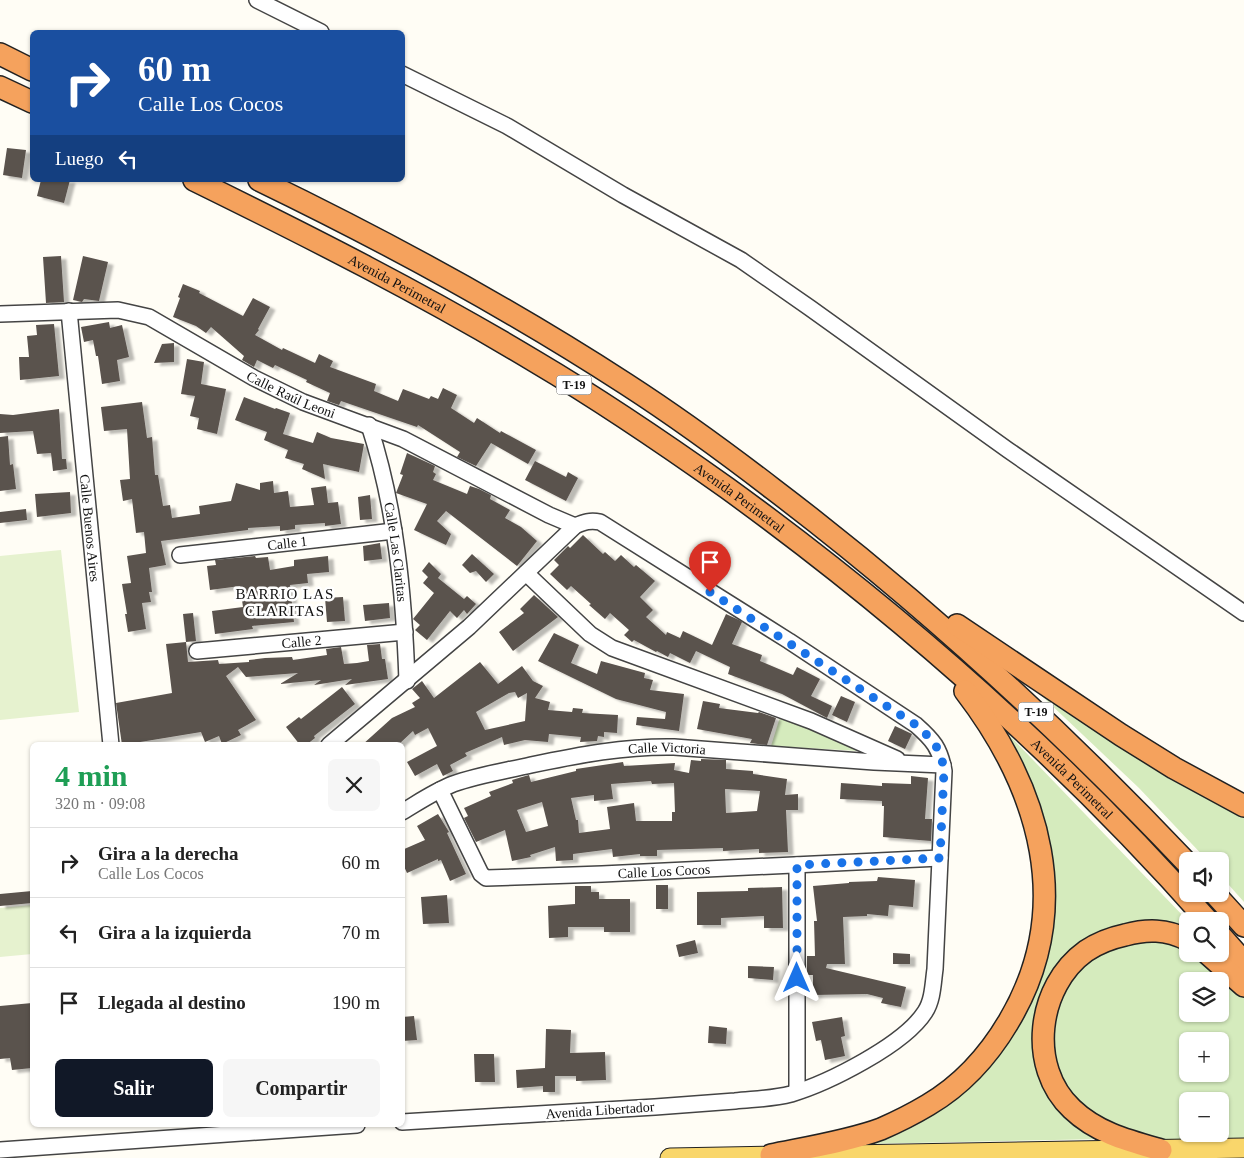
<!DOCTYPE html>
<html lang="es">
<meta charset="utf-8">
<style>
body{margin:0;font-family:Georgia,serif;background:#f6f6f6;color:#222;height:100vh;display:flex;flex-direction:column;font-size:19px;white-space:nowrap}
*{box-sizing:border-box;margin:0}
p{font-size:16px;color:#767676}
.icon{flex:none;width:28px;height:28px;fill:none;stroke:currentColor;stroke-width:2;stroke-linecap:round;stroke-linejoin:round}
.map{position:relative;flex:1;overflow:hidden}
.drawer{position:absolute;left:30px;top:742px;width:375px;height:385px;display:flex;flex-direction:column;background:#fff;border-radius:8px;box-shadow:0 1px 4px #0004}
.drawer>*{flex:none}
.guide{position:absolute;left:30px;top:30px;width:375px;height:152px;border-radius:8px;box-shadow:0 1px 4px #0004;background:#1a4fa0;color:#fff;overflow:hidden}
.controls{position:absolute;left:1179px;top:852px;display:grid;gap:10px}
.controls a{display:grid;place-items:center;width:50px;height:50px;border-radius:8px;background:#fff;box-shadow:0 1px 4px #0004;font-size:25px}
.pin{position:absolute;display:grid;place-items:center;width:42px;height:42px;color:#fff;margin:-51px -21px;border-radius:50% 50% 50% 0;rotate:-45deg;box-shadow:0 0 5px #0007}
.pin .icon{rotate:45deg}
.me{position:absolute;width:55px;margin:-28px;rotate:0deg;stroke-linejoin:round;filter:drop-shadow(0 0 4px #0008)}
.turn{display:flex;align-items:center;gap:18px;height:105px;padding:0 25px;font-size:22px}
.turn .icon{width:65px;height:65px;stroke-width:2.5}
.turn b{display:block;font-size:35px;line-height:42px}
.then{display:flex;align-items:center;height:48px;padding:0 25px;background:#0003;gap:10px;font-size:19px}
.round{display:grid;place-items:center;flex:none;width:52px;height:52px;border-radius:8px;background:#f6f6f6}
.overview{display:flex;align-items:center;justify-content:space-between;height:85px;padding:0 25px}
h1{font-size:30px;font-weight:700;line-height:38px;color:#1e9e55}
.button{display:flex;gap:10px;margin-top:auto;padding:10px 25px}
.button a{flex:1;height:58px;border-radius:8px;background:#111827;color:#fff;font-size:20px;font-weight:700;line-height:58px;text-align:center}
.button a+a{background:#f6f6f6;color:#222}
ul{padding:0;list-style:none}
li{display:flex;align-items:center;gap:15px;height:70px;padding:0 25px;border-top:1px solid #e0e0e0}
li div{flex:1}
li b{display:block;font-size:19px}
li em{font-style:normal}
.map>svg:first-child{display:block}
.green{fill:#d5ebbd;fill-rule:evenodd}
.pitch{fill:#e6f2cf}
.building{fill:#5a524d;fill-rule:evenodd;filter:url(#shadow)}
.lines{fill:none;stroke-linecap:round;stroke-linejoin:round}
.minor-casing{stroke:#444;stroke-width:18}
.major-casing{stroke:#222;stroke-width:21}
.highway-casing{stroke:#222;stroke-width:24}
.minor{stroke:#fff;stroke-width:15}
.major{stroke:#f9d66b;stroke-width:19}
.highway{stroke:#f5a25d;stroke-width:21}
.route{stroke:#1a73e8;stroke-width:9;stroke-dasharray:0 16.2}
.labels{text-anchor:middle;stroke-width:5;stroke-linejoin:round;paint-order:stroke}
.shield{fill:#fff;stroke:#585858;stroke-width:1}
.shield-label{font-size:12px;font-weight:bold;fill:#111}
.street-label{font-size:14px;fill:#111;stroke:#fff}
.neighbourhood-label{font-size:15px;letter-spacing:1px;fill:#111;stroke:#fff}
</style>
<div class="map">
<svg width="1244" height="1158" viewBox="0 0 1244 1158">
<defs>
<filter id="shadow"><feDropShadow dx="5.5" dy="3" stdDeviation="1" flood-color="#0004"/></filter>
</defs>
<rect width="100%" height="100%" fill="#fffdf5"/>
<path class="green" d="M1026,681L1244,813V902L1220,875V861H1208L1139,788Z
M780,717L858,748L859,751L771,746Z
M1005,734L1009,735L1188,921L1187,933L1081,948L1038,1054L1104,1139L865,1144L969,1081L1048,930Z
M1135,938L1183,944L1187,947L1188,954H1198L1244,996V1138L1163,1141L1140,1138L1076,1105L1052,1065L1055,1003L1089,957ZM1188,981H1220V1014H1188ZM1188,1041H1220V1074H1188ZM1188,1101H1220V1134H1188Z"/>
<path class="pitch" d="M61,550L79,712L0,720V556Z
M32,905V954L0,957V908Z"/>
<path class="building" d="M7,148L26,150L22,178L3,175Z
M41,180H70L64,203L37,196Z
M61,256L64,302L46,303L43,257Z
M83,256L108,262L99,301L84,299L82,302L73,300Z
M183,284L200,291L199,293L243,316L253,298L270,307L258,329L259,330L255,335L282,350L283,348L315,363L319,354L333,361L330,367L376,384L374,391L398,401L403,389L429,399L431,396L438,399L443,388L457,395L451,408L474,423L477,418L500,433L501,431L536,450L528,464L491,443L476,466L457,457L460,452L418,425L417,427L341,401L339,405L327,401L330,393L306,382L307,380L275,365L273,368L257,360L254,367L242,360L244,356L211,327L206,333L196,326L173,317L180,298L178,297Z
M109,322L110,328L122,325L129,357L117,360L120,381L102,384L98,356H96L93,340L84,342L81,327Z
M54,324L59,376L20,380L19,357H29L27,336L37,335L36,325Z
M174,343V362L154,363L162,344Z
M187,359L204,362L201,384L226,389L217,434L197,429L199,418L190,416L195,396L181,394Z
M244,397L275,409L276,408L290,413L283,434L313,443L317,432L331,438L364,444L359,472L323,464L325,479L302,469L304,464L285,458L288,450L264,440L267,432L235,420Z
M142,402L147,438L152,437L155,475H158L163,506L170,505L172,518L200,514L199,506L231,501L236,483L260,490V483L273,481L274,493L288,491L290,507L314,505L311,488L326,486L328,503L338,502L341,524L325,526V523L295,525V529L280,531V526L248,528V530L161,541L166,565L149,568L152,592H149L151,602L142,603L146,629L128,632L125,614H127L122,584L131,583L127,556L146,553L144,532L136,533L132,499L123,501L120,480L130,479L127,429L104,431L101,407Z
M59,409L62,459H66L67,469L53,471L51,453L37,454L33,431L0,433V414L13,415Z
M8,436L10,465L13,464L16,489L0,491V437Z
M407,453L435,466L433,472L436,474L433,480L467,494L470,486L479,489L491,495L490,499L510,510L505,518L521,527L537,541L517,566L446,511L437,521L451,534L446,545L414,530L427,504L396,493L403,475L400,474Z
M535,461L566,477L568,472L578,478L566,501L525,480Z
M70,492L71,513L37,517L35,494Z
M370,495L372,519L360,520L358,497Z
M26,509L27,520L0,523V512Z
M583,535L603,554L605,552L615,561L621,555L634,567L636,565L655,581L640,597L653,610L646,617L666,635L667,632L680,638L683,631L712,645L726,614L739,620L742,622L732,644L762,655L760,661L793,675L797,667L820,679L811,696L832,706L827,718L782,694L728,674L730,667L696,651L690,663L670,653L668,657L657,651L656,652L634,640L632,642L624,635L629,630L610,613L605,619L589,605L591,604L571,586L567,590L550,574L559,565L554,560L568,546L570,548Z
M380,543L382,559L364,561L363,546Z
M472,554L494,574L486,582L476,571L470,573L462,565Z
M255,556L256,558L268,557L270,570L294,566V560L328,556L329,572L307,574L308,583L290,585L294,622L252,626L253,629L215,634L212,611L243,607L240,586L210,590L207,566L216,565L215,560Z
M429,562L441,574L438,578L464,599L467,596L476,604L467,614L464,610L457,618L450,611L427,640L415,630L420,625L413,619L434,593L423,583L428,577L422,571Z
M534,595L558,617L513,651L499,632L524,613L520,609Z
M343,597L345,621L327,622L325,598Z
M389,603L390,618L365,621L363,605Z
M193,613L196,641L186,642L183,614Z
M554,633L579,645L571,663L597,674L601,661L645,673L644,678L653,680L650,690L684,694L679,731L636,725L637,717L665,719L666,712L616,699L538,661Z
M186,642L188,662L218,660L219,664L249,662V660L265,658L292,657L293,660L327,655L326,649L341,647L344,664L357,663L369,661L367,645L380,644L382,659H385L388,679L345,685L352,679L314,685L321,680L280,684L298,673L246,677L238,667L226,676L256,720L238,730L241,735L222,744L219,736L205,742L201,732L122,745L116,703L172,693L166,644Z
M480,662L498,684L522,666L533,681L543,686L535,698L550,702L548,710L572,712L573,708L583,709L582,713L618,715L617,733L604,732V737L598,736L597,741L580,742L581,737L549,734L548,742L525,740L504,745L502,737L465,753L467,756L450,765L453,771L443,776L437,764L415,776L407,762L437,746L428,728L415,735L413,731L398,745H362L392,718L415,707L412,703L420,698L412,689L422,681L434,698ZM515,692L518,698L527,693L525,721L485,730L476,712L509,693Z
M342,687L355,704L314,736L315,738L306,745H300L286,727L299,717L301,719Z
M841,696L855,702L847,722L832,715Z
M703,701L720,704L719,708L758,713L759,712L776,718L767,745L750,743L752,739L697,729Z
M895,726L912,734L905,749L888,741Z
M701,759L726,760V769L753,771V774L787,779L785,795L798,794V810H786L788,852L759,853V849L723,851V848L657,850V856H640V854L613,857L612,849L573,854V860L556,861L555,847L530,855L531,857L512,861L505,830L476,842L464,818L468,816L464,808L491,796L489,792L513,783L512,780L522,777L529,775L531,782L576,771V769L623,762L624,766L675,763L674,770L689,773L691,760L701,761ZM651,781L652,784L674,783L675,812H672V821H636L634,803L607,807L610,829L579,833L578,820H576L571,798L594,795V801L613,799L611,784ZM725,789L760,791L757,811L726,813ZM542,802L548,826L526,832L517,810Z
M911,776L928,778L925,819H932L931,841L883,837L884,806H882V801L840,799L841,783L882,786V783L911,784Z
M438,814L449,832L447,833L466,874L450,881L441,860L438,861V859L407,873L402,862V850L425,840L417,826Z
M878,877L915,880L913,907L889,905L888,916L867,914V916L843,917L845,964H827L826,968L906,987L901,1007L881,1003L883,998L867,994L813,995V975H807V956H815L814,921H817L813,886L849,883V882L877,881Z
M656,885H668V909H656Z
M575,886H591V892H599V899H630V932H604V927H568V937L549,938L548,906L575,904Z
M782,887L783,928H764V916L721,918V925H697V892L748,891V888Z
M32,891V903L0,906V894Z
M447,895L449,923L423,924L421,897Z
M695,940L698,953L679,957L676,945Z
M893,953L910,954V964H893Z
M748,966L774,967L773,980L748,978Z
M32,1003V1068L12,1070L10,1058L0,1059V1006Z
M414,1016L417,1040L402,1041V1017Z
M842,1017L845,1036L841,1037L845,1056L825,1060L821,1040L816,1041L812,1022Z
M709,1026L727,1028L726,1044L708,1043Z
M546,1029L571,1030L570,1053L605,1052L606,1080L576,1081V1076H555V1092H543V1086L517,1088L516,1070L545,1068Z
M474,1054H494L495,1082H475Z"/>
<g class="lines">
<g class="minor-casing">
<g id="minor">
<path d="M257,0L321,32"/>
<path d="M402,74L507,126L623,195L741,260L810,308L1008,450L1244,613"/>
<path id="s1" d="M69,311L111,745"/>
<path id="s2" d="M0,314L118,310L149,317L254,378L303,402L403,439L549,515L575,526"/>
<path id="s3" d="M369,425C396,508 404,594 407,681"/>
<path id="s4" d="M180,555L394,531"/>
<path d="M526,573L590,634L612,648L811,721L897,759"/>
<path id="s5" d="M197,651L405,632"/>
<path d="M329,745L469,627L575,526C584,522 590,520 600,522L789,641L916,725C933,740 940,748 944,771L935,969C933,983 933,1000 925,1012C904,1045 828,1083 791,1094C772,1099 753,1099 735,1101C708,1103 682,1105 655,1107C571,1112 487,1117 402,1122"/>
<path id="s6" d="M440,790L481,874L486,878L602,874L940,858"/>
<path id="s7" d="M402,812C419,802 435,791 453,784C478,775 505,771 531,765C579,755 625,746 674,747L874,762L943,765"/>
<path d="M797,865V1091"/>
<path d="M0,1150L357,1125"/>
</g>
</g>
<g class="major-casing">
<path id="major" d="M670,1158L1244,1148"/>
</g>
<g class="highway-casing">
<g id="highway">
<path d="M0,54L32,70"/>
<path d="M0,87L32,102"/>
<path id="s8" d="M194,180C310,237 425,295 536,362C602,401 665,444 727,488C902,615 1065,759 1208,921"/>
<path d="M259,180C385,241 509,308 626,384C677,417 725,452 773,489C922,602 1059,728 1188,864"/>
<path d="M957,625L1121,735L1174,768L1244,806"/>
<path d="M1215,894L1244,926"/>
<path d="M1220,935L1244,962"/>
<path d="M1208,954L1244,986"/>
<path d="M1161,1150C1129,1141 1097,1133 1072,1109C1027,1067 1037,986 1086,951C1098,943 1111,938 1125,935C1147,929 1166,929 1188,940"/>
<path d="M771,1155C805,1148 849,1141 881,1129C897,1122 913,1114 928,1105C962,1085 989,1055 1009,1021C1076,908 1040,789 965,691"/>
</g>
</g>
<use href="#minor" class="minor"/>
<use href="#major" class="major"/>
<use href="#highway" class="highway"/>
</g>
<g class="lines">
<path class="route" d="M710,592L916,725C933,740 941,748 944,771L940,858L797,865V978"/>
</g>
<g class="labels">
<g class="shield">
<rect x="556.5" y="375.5" width="35" height="19" rx="4"/>
<rect x="1018.5" y="702.5" width="35" height="19" rx="4"/>
</g>
<g class="shield-label">
<text x="574" y="389">T-19</text>
<text x="1036" y="716">T-19</text>
</g>
<g class="street-label">
<text dy="5" stroke="none"><textPath href="#s8" startOffset="228">Avenida Perimetral</textPath></text>
<text dy="5" stroke="none"><textPath href="#s2" startOffset="312">Calle Raúl Leoni</textPath></text>
<text dy="5" stroke="none"><textPath href="#s8" startOffset="632">Avenida Perimetral</textPath></text>
<text dy="5" stroke="none"><textPath href="#s1" startOffset="218">Calle Buenos Aires</textPath></text>
<text dy="5" stroke="none"><textPath href="#s4" startOffset="108">Calle 1</textPath></text>
<text dy="5" stroke="none"><textPath href="#s3" startOffset="130">Calle Las Claritas</textPath></text>
<text dy="5" stroke="none"><textPath href="#s5" startOffset="105">Calle 2</textPath></text>
<text dy="5" stroke="none"><textPath href="#s7" startOffset="276">Calle Victoria</textPath></text>
<text dy="5" stroke="none"><textPath href="#s8" startOffset="1068">Avenida Perimetral</textPath></text>
<text dy="5" stroke="none"><textPath href="#s6" startOffset="278">Calle Los Cocos</textPath></text>
<text transform="translate(600 1110) rotate(-4)" y="5">Avenida Libertador</text>
</g>
<g class="neighbourhood-label">
<text x="285" y="599">BARRIO LAS<tspan x="285" dy="17">CLARITAS</tspan></text>
</g>
</g>
</svg>
<div class="controls">
<a><svg class="icon" aria-label="sound" viewBox="0 0 24 24"><path d="M4 9h4l5-4v14l-5-4H4zM17 9q2 3 0 6"/></svg></a>
<a><svg class="icon" aria-label="search" viewBox="0 0 24 24"><circle cx="10" cy="10" r="6"/><path d="M15 15l6 6"/></svg></a>
<a><svg class="icon" aria-label="layers" viewBox="0 0 24 24"><path d="M12 4l9 5-9 5-9-5zM3 14l9 5 9-5"/></svg></a>
<a>+</a>
<a>−</a>
</div>
<div class="pin" style="left:710px;top:592px;background:#d93025"><svg class="icon" aria-label="arrive" viewBox="0 0 24 24"><path d="M6 21V4h12l-3 4 3 4H6"/></svg></div>
<svg class="me" style="left:797px;top:978px" viewBox="-20 -20 40 40"><path d="M0-17L14 15 0 8-14 15z" fill="#1a73e8" stroke="#fff" stroke-width="4"/></svg>
<div class="guide">
<div class="turn"><svg class="icon" aria-label="right" viewBox="0 0 24 24"><path d="M7 20v-9h11M14 6l5 5-5 5"/></svg><div><b>60 m</b>Calle Los Cocos</div></div>
<div class="then">Luego<svg class="icon" aria-label="left" viewBox="0 0 24 24"><path d="M17 20v-9H6M10 6l-5 5 5 5"/></svg></div>
</div>
<section class="drawer">
<div class="overview"><div><h1>4 min</h1><p>320 m · 09:08</p></div><a class="round"><svg class="icon" aria-label="close" viewBox="0 0 24 24"><path d="M6 6l12 12M18 6L6 18"/></svg></a></div>
<ul>
<li><svg class="icon" aria-label="right" viewBox="0 0 24 24"><path d="M7 20v-9h11M14 6l5 5-5 5"/></svg><div><b>Gira a la derecha</b><p>Calle Los Cocos</p></div><em>60 m</em></li>
<li><svg class="icon" aria-label="left" viewBox="0 0 24 24"><path d="M17 20v-9H6M10 6l-5 5 5 5"/></svg><div><b>Gira a la izquierda</b></div><em>70 m</em></li>
<li><svg class="icon" aria-label="arrive" viewBox="0 0 24 24"><path d="M6 21V4h12l-3 4 3 4H6"/></svg><div><b>Llegada al destino</b></div><em>190 m</em></li>
</ul>
<div class="button"><a>Salir</a><a>Compartir</a></div>
</section>
</div>
